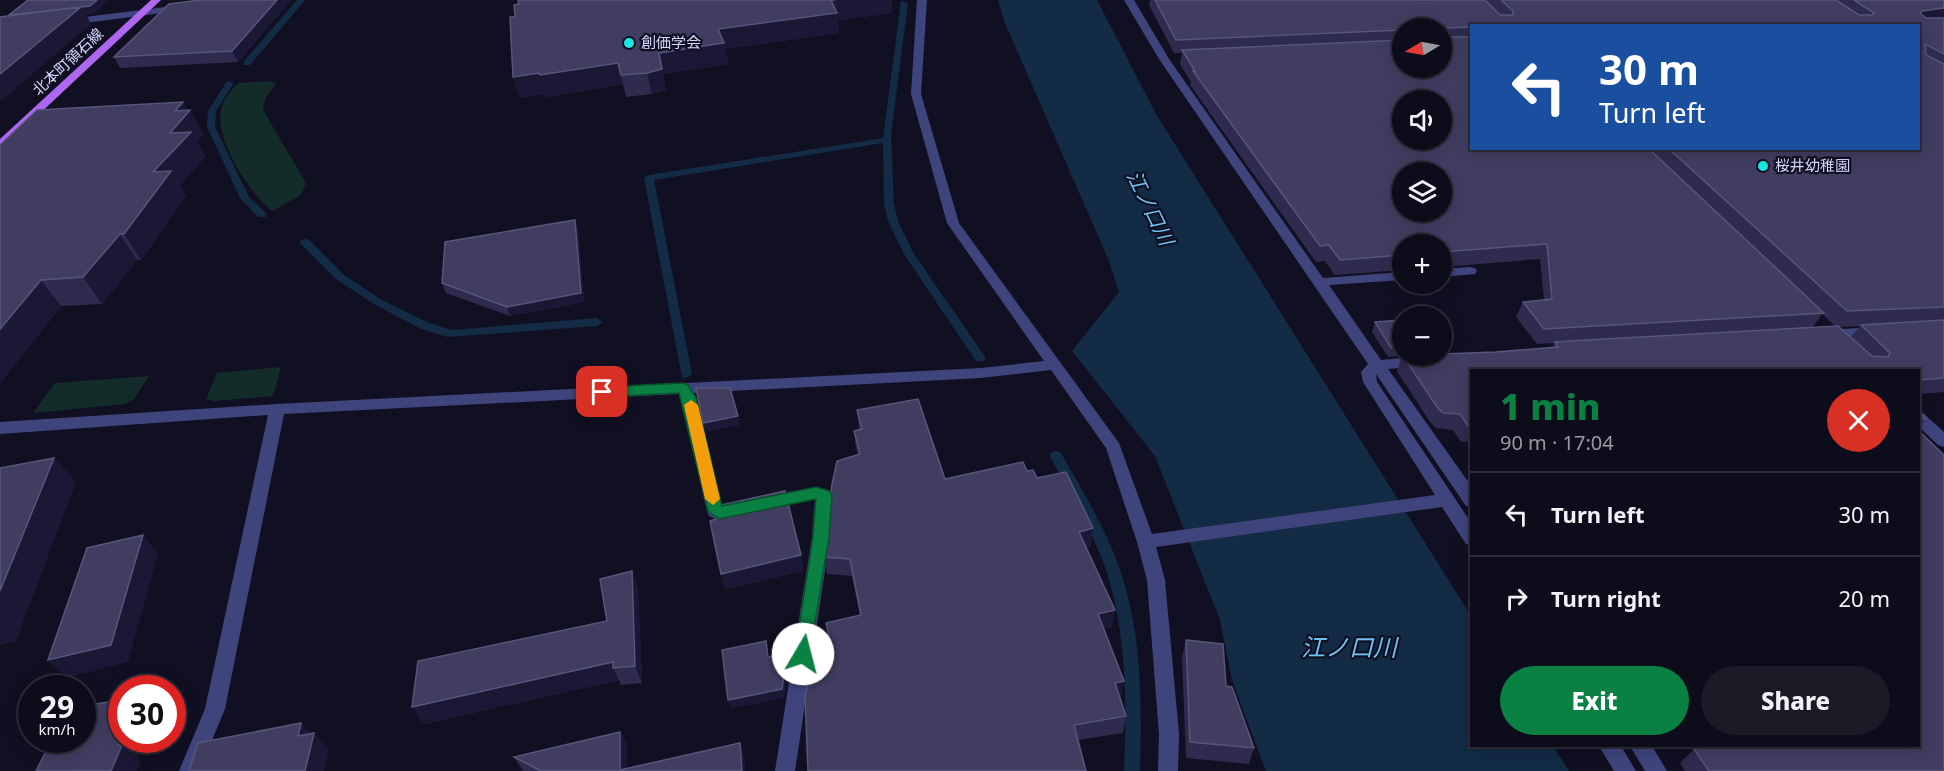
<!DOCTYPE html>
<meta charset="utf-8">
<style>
body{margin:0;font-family:"Noto Sans","Noto Sans JP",sans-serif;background:#1b1a27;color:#f1f3f6;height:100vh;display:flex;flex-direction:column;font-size:22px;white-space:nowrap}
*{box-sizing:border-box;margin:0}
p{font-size:20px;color:#9a9ba2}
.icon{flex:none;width:33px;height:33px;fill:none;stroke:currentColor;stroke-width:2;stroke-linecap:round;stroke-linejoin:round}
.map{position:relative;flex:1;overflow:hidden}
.drawer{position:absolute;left:1470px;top:369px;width:450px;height:378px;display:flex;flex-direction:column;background:#0d0c1a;border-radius:0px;box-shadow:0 3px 15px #0003,0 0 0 2px #2d2c39}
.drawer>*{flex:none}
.top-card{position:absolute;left:1470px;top:24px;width:450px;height:126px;border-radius:0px;box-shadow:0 3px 15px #0003,0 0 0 2px #2d2c39;background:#1a4fa0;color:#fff;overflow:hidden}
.needle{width:39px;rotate:260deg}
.buttons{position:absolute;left:1392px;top:18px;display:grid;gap:12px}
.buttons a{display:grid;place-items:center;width:60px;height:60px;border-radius:50%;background:#0d0c1a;box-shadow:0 3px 15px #0003,0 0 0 2px #2d2c39;font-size:30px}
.speed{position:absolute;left:18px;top:675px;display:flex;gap:12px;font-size:30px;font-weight:700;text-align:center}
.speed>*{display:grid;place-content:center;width:78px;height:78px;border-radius:50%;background:#0d0c1a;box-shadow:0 3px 15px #0003,0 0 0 2px #2d2c39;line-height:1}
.speed small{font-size:15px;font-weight:400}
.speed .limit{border:9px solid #d22;background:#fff;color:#111}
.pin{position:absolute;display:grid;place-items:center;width:51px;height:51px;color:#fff;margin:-26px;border-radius:12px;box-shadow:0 3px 9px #0006}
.me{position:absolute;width:66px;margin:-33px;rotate:8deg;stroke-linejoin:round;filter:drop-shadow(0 0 4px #0008)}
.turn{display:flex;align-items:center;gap:21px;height:126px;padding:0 30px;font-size:27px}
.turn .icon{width:78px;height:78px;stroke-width:2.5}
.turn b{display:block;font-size:42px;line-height:51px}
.round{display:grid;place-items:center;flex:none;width:63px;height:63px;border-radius:32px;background:#1b1a27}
.overview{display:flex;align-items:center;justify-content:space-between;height:102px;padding:0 30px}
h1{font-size:36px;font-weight:800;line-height:45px;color:#0b8043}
.action{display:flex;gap:12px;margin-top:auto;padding:12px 30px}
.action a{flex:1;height:69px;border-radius:36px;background:#0b8043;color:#fff;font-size:24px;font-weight:800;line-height:69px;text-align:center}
.action a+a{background:#1b1a27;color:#f1f3f6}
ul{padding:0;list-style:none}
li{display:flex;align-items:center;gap:18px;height:84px;padding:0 30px;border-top:2px solid #2d2c39}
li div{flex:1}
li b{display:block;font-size:22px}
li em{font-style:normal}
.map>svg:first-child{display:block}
.green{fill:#142c29}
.water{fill:#132b45}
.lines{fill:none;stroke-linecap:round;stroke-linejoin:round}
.stream{fill:#132b45;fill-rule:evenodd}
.minor{fill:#40447d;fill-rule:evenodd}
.major{fill:#ae67f1;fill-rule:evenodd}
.wall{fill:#2e2b4f;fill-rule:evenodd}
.shaded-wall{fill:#1b1836}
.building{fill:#403d61;stroke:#57557a;stroke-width:1.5;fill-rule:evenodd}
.route{fill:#0b8043;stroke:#07532c;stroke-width:1.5}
.slow{fill:#f59e0b}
.poi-dot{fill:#16e8e5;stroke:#111023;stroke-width:2}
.labels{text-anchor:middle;stroke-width:4.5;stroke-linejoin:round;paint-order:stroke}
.far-poi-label{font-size:15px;fill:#d6d6fb;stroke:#111023;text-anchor:start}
.far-street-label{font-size:15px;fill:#d6d6fb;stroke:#111023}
.water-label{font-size:20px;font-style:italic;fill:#6ec3f2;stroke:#111023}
.near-water-label{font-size:24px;font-style:italic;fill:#6ec3f2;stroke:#111023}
</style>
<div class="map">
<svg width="1944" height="771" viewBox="0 0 1944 771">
<rect width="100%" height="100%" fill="#111023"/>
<path class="green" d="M267,81L276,83L265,99L263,110L306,183L300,196L272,211C249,192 208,133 224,101C227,95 234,88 238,83Z
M281,367L273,396L213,401L206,399L217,373Z
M149,376L134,399L126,404L33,413L55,383Z"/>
<path class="water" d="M998,0H1097L1156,114L1471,616L1472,746H1553L1569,771H1266L1232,680L1220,620L1155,456L1072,351L1119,292L1109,261L1005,23Z"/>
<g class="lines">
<path class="stream" d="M297,0H305L250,65H244V61Z
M901,1L908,3L891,135L894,204L898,221L914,254L986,358L984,361H976L904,254L888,221L884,204L883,143L654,180L692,374L686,378L682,377L644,178L649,175L883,138Z
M227,81L234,83L216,111L215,127L249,197L266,213V217H258L240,198L207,127L208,111Z
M305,239L309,240L344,275L382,300L429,323L452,330L597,318L603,322L597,326L448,337L421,329L374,304L336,279L301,244L300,242L301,240Z
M1056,451L1061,453C1082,490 1105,527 1119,567C1142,632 1142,702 1140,771H1124C1127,702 1127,632 1105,567C1091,528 1069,492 1050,456L1051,453Z"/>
<path class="minor" d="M917,0H927L921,94L959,223L1119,443L1152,534L1435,495L1363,382L1361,372L1368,364L1159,59L1124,0H1134L1169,59L1323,278L1402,272V280L1329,285L1381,360L1420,356L1427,361L1420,366L1388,369L1472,487V507L1466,506L1376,374L1377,382L1472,524V546L1466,544L1442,507L1156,547L1165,580L1179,734L1178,771H1158L1159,734L1147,580L1137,542L1106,448L1051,370L981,378L693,393L722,506H736L738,511L736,516L719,520L709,516L707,511L679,394L284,414L225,709L199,771H179L205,709L268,415L0,434V422L277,404L981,368L1044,361L947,223L911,94Z
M182,5L185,6V10L69,25L64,22L69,19Z
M1470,267L1475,268L1477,271L1475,274L1442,277V269Z
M1875,327L1880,329L1882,332L1880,335L1827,340L1820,335L1827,330Z
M1918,412L1923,413L1944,432V447L1938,445L1918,426Z
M816,487L830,491L832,495L830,537L795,771H775L812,537L815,499L768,509L762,508L760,503L762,498L768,497Z
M1599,746H1621L1636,771H1614Z
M1630,746H1652L1667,771H1645Z"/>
<path class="major" d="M151,0H161L4,147L0,148V139Z"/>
</g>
<path class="wall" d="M195,0H291L238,62L120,68L114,57Z
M518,0H891L892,13L838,20L839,33L725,49L728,64L663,74L666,90L652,94L626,97L623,84L546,97V94L520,98L513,77L515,17L519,4Z
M1150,0H1944V392L1918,394V370H1472V441L1461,442L1453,430L1436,428L1430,422L1397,371L1402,356L1388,357L1372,332L1375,322L1402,320V356L1496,352L1552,348L1554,343L1537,344L1516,317L1523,302L1544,300L1540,259L1442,267V244H1402V270L1335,275L1325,261L1316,262L1190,85L1191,82L1180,64L1182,53H1174L1149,5ZM1472,26L1918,148H1472ZM1402,28H1442L1402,68ZM1822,314L1835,326L1813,327ZM1860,326L1851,337L1839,327Z
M183,102L187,110H190L203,134L197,142L205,157L180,185L186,196L141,260H137L102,304L61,306L0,383V145Z
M578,229L584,302L510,316L446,293L442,283Z
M857,410L945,479L1027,471L1037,478L1091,546L1086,547L1112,627L1103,629L1124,681L1120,698L1126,716L1123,733L1078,740L828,637L860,616L852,576L827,574L824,557L858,455L856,448L854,431L859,430Z
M1918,410L1926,419L1918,428Z
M632,571L638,589L642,683L621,685L619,680L424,724L607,621Z
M1186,640L1226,686L1254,748L1249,764L1186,758L1182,657Z
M620,732L627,746V769L740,743L744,758L745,771H523L514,757Z
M1702,746H1918L1944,771H1685L1680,763L1694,749L1703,747Z"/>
<path class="shaded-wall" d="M97,0H109L95,13L86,15L91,24L0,102V74L15,23Z
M277,0H291L238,62L232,51Z
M831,0H891L892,13L838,20L839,33L725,49L728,64L663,74L666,90L652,94L647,73L659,53L718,29Z
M1944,8V19L1914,24L1922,11Z
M618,63L623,84L546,97V94L520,98L513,77Z
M183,102L188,111L190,110L203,134L197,142L205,157L180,185L186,196L141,260L124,234L153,172L170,133L175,111Z
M575,220L578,229L584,302L510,316L507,307Z
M120,234L137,260L102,304L83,277Z
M41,280L61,306L0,383V329Z
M738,416L740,425L705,432L703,423Z
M54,458L76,482L16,641L0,645V591Z
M1093,528L1091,546L1077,549L1079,532Z
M143,535L158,553L128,662L67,678L48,660Z
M801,555L804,571L725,590L721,574Z
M632,571L638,589L642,683L635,666Z
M1115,610L1112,627L1095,631L1098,614Z
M788,653L790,663L784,698L731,709L728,700Z
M613,662V668L619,680L424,724L412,707Z
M810,675L809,693L806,676Z
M1124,681L1121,698L1113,700L1115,683Z
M122,711V725L117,721Z
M301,723L313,737L314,733L329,750L324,771H305L298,736Z
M620,732L627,746V771H621Z
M122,738V740H146L138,759L141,762L137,771H111Z
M740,743L744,758L745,771H742Z"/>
<path class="building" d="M28,0H97L90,6L9,15Z
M200,0H277L232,51L114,57L169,4Z
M518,0H835H831L837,13L718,29L724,43L659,53L662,69L647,73L621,75L618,63L540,75L539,73L513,77L510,17H515L514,5L519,4Z
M1155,0H1485L1500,15H1513V11L1501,0H1836L1859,15H1872L1874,13L1854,0H1944V8L1922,11L1920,13L1926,18H1944V54L1925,44L1926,55L1944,64V307L1847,311L1668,148H1918V26H1472V27L1446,28L1445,37H1472V148H1648L1824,313L1544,329L1523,302L1552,299L1547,244L1442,252V244H1402V255L1340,260L1329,245L1320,246L1193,71H1195L1182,50L1402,40V68H1442V28H1402V30L1176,40ZM1402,100H1442V140H1402ZM1402,172H1442V212H1402Z
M81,7L0,74V17Z
M183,102L175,111L190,110L170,133L191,132L153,172L171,171L124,234H120L83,277L41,280L0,329V145L37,110Z
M575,220L581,293L507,307L442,283L445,242Z
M1402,320V347L1391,348L1375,322Z
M1944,320V378L1918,380V370H1472V426H1468L1460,414L1443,413L1437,407L1403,356H1442V354L1496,352L1558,347L1555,342L1587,340L1838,326L1872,356L1888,357L1890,353L1861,325Z
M696,388H730L738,416L703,423Z
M918,399L945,479L1023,462L1027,471L1033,470L1037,478L1066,472L1093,528L1079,532L1115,610L1098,614L1124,681L1115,683L1126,716L1074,725L1086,771H808L805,697L810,675L806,676L811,641L829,637L826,623L861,615L850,559L824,557L832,484L837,461L860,454L854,431L862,429L857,410Z
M1918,410L1926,419H1918Z
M1918,430L1944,455V771H1709L1694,749L1715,746H1918Z
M54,458L0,591V468Z
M785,491L801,555L721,574L710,521L716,519L712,507Z
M143,535L111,645L48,660L87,548Z
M632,571L635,666L613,668V662L412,707L418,661L607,621L600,579Z
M1186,640L1223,644L1226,686L1232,687L1254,748L1190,742Z
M766,641L768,657L788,653L782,689L728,700L722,650Z
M122,700V711L117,721L122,720V738L118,745H122L111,771H36L52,740H82V706Z
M301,723L298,736L314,733L305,771H189L198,743Z
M620,732V770L740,743L742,771H541L514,757Z"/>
<path class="route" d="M683,383L688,385L696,398L722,506L816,487L829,491L832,495L829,537L809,659L803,661L797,659L795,654L813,537L816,499L719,519L708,511L679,393L602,397L595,392L602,387Z"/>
<path class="slow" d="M691,400L698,405L720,499L713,505L705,499L684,405Z"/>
<g class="poi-dot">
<circle cx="629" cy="43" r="6"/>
<circle cx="1763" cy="166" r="6"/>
</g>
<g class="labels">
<g class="far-poi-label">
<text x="641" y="48">創価学会</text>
<text x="1775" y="171">桜井幼稚園</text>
</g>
<g class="far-street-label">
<text transform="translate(68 62) rotate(-43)" y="5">北本町領石線</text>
</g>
<g class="water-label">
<text transform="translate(1150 208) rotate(64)" y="7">江ノ口川</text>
</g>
<g class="near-water-label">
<text x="1349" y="656">江ノ口川</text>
</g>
</g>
</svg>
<div class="buttons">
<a><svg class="needle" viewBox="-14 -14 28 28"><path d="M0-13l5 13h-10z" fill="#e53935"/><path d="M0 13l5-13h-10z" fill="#9a9ba2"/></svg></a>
<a><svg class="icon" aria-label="sound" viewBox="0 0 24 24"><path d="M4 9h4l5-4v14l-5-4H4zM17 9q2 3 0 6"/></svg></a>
<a><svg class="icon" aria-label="layers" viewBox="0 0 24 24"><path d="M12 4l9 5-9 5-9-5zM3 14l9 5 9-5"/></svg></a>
<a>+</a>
<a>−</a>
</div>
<div class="speed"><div>29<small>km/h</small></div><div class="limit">30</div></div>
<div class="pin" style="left:602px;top:392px;background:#d93025"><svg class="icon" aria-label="arrive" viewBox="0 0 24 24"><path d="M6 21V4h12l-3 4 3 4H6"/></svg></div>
<svg class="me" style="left:803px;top:654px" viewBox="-20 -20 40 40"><circle r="19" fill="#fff"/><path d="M0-13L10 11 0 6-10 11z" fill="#0b8043"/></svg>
<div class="top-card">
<div class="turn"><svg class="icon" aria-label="left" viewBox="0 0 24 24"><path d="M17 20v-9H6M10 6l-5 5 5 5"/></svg><div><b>30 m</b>Turn left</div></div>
</div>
<section class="drawer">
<div class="overview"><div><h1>1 min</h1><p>90 m · 17:04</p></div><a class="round" style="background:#d93025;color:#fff"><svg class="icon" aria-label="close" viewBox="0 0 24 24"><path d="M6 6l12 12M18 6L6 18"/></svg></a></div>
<ul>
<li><svg class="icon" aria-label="left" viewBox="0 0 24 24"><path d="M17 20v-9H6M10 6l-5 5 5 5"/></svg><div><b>Turn left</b></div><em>30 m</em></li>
<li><svg class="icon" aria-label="right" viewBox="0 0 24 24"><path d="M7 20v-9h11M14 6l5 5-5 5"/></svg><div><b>Turn right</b></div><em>20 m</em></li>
</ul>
<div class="action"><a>Exit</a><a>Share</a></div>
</section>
</div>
